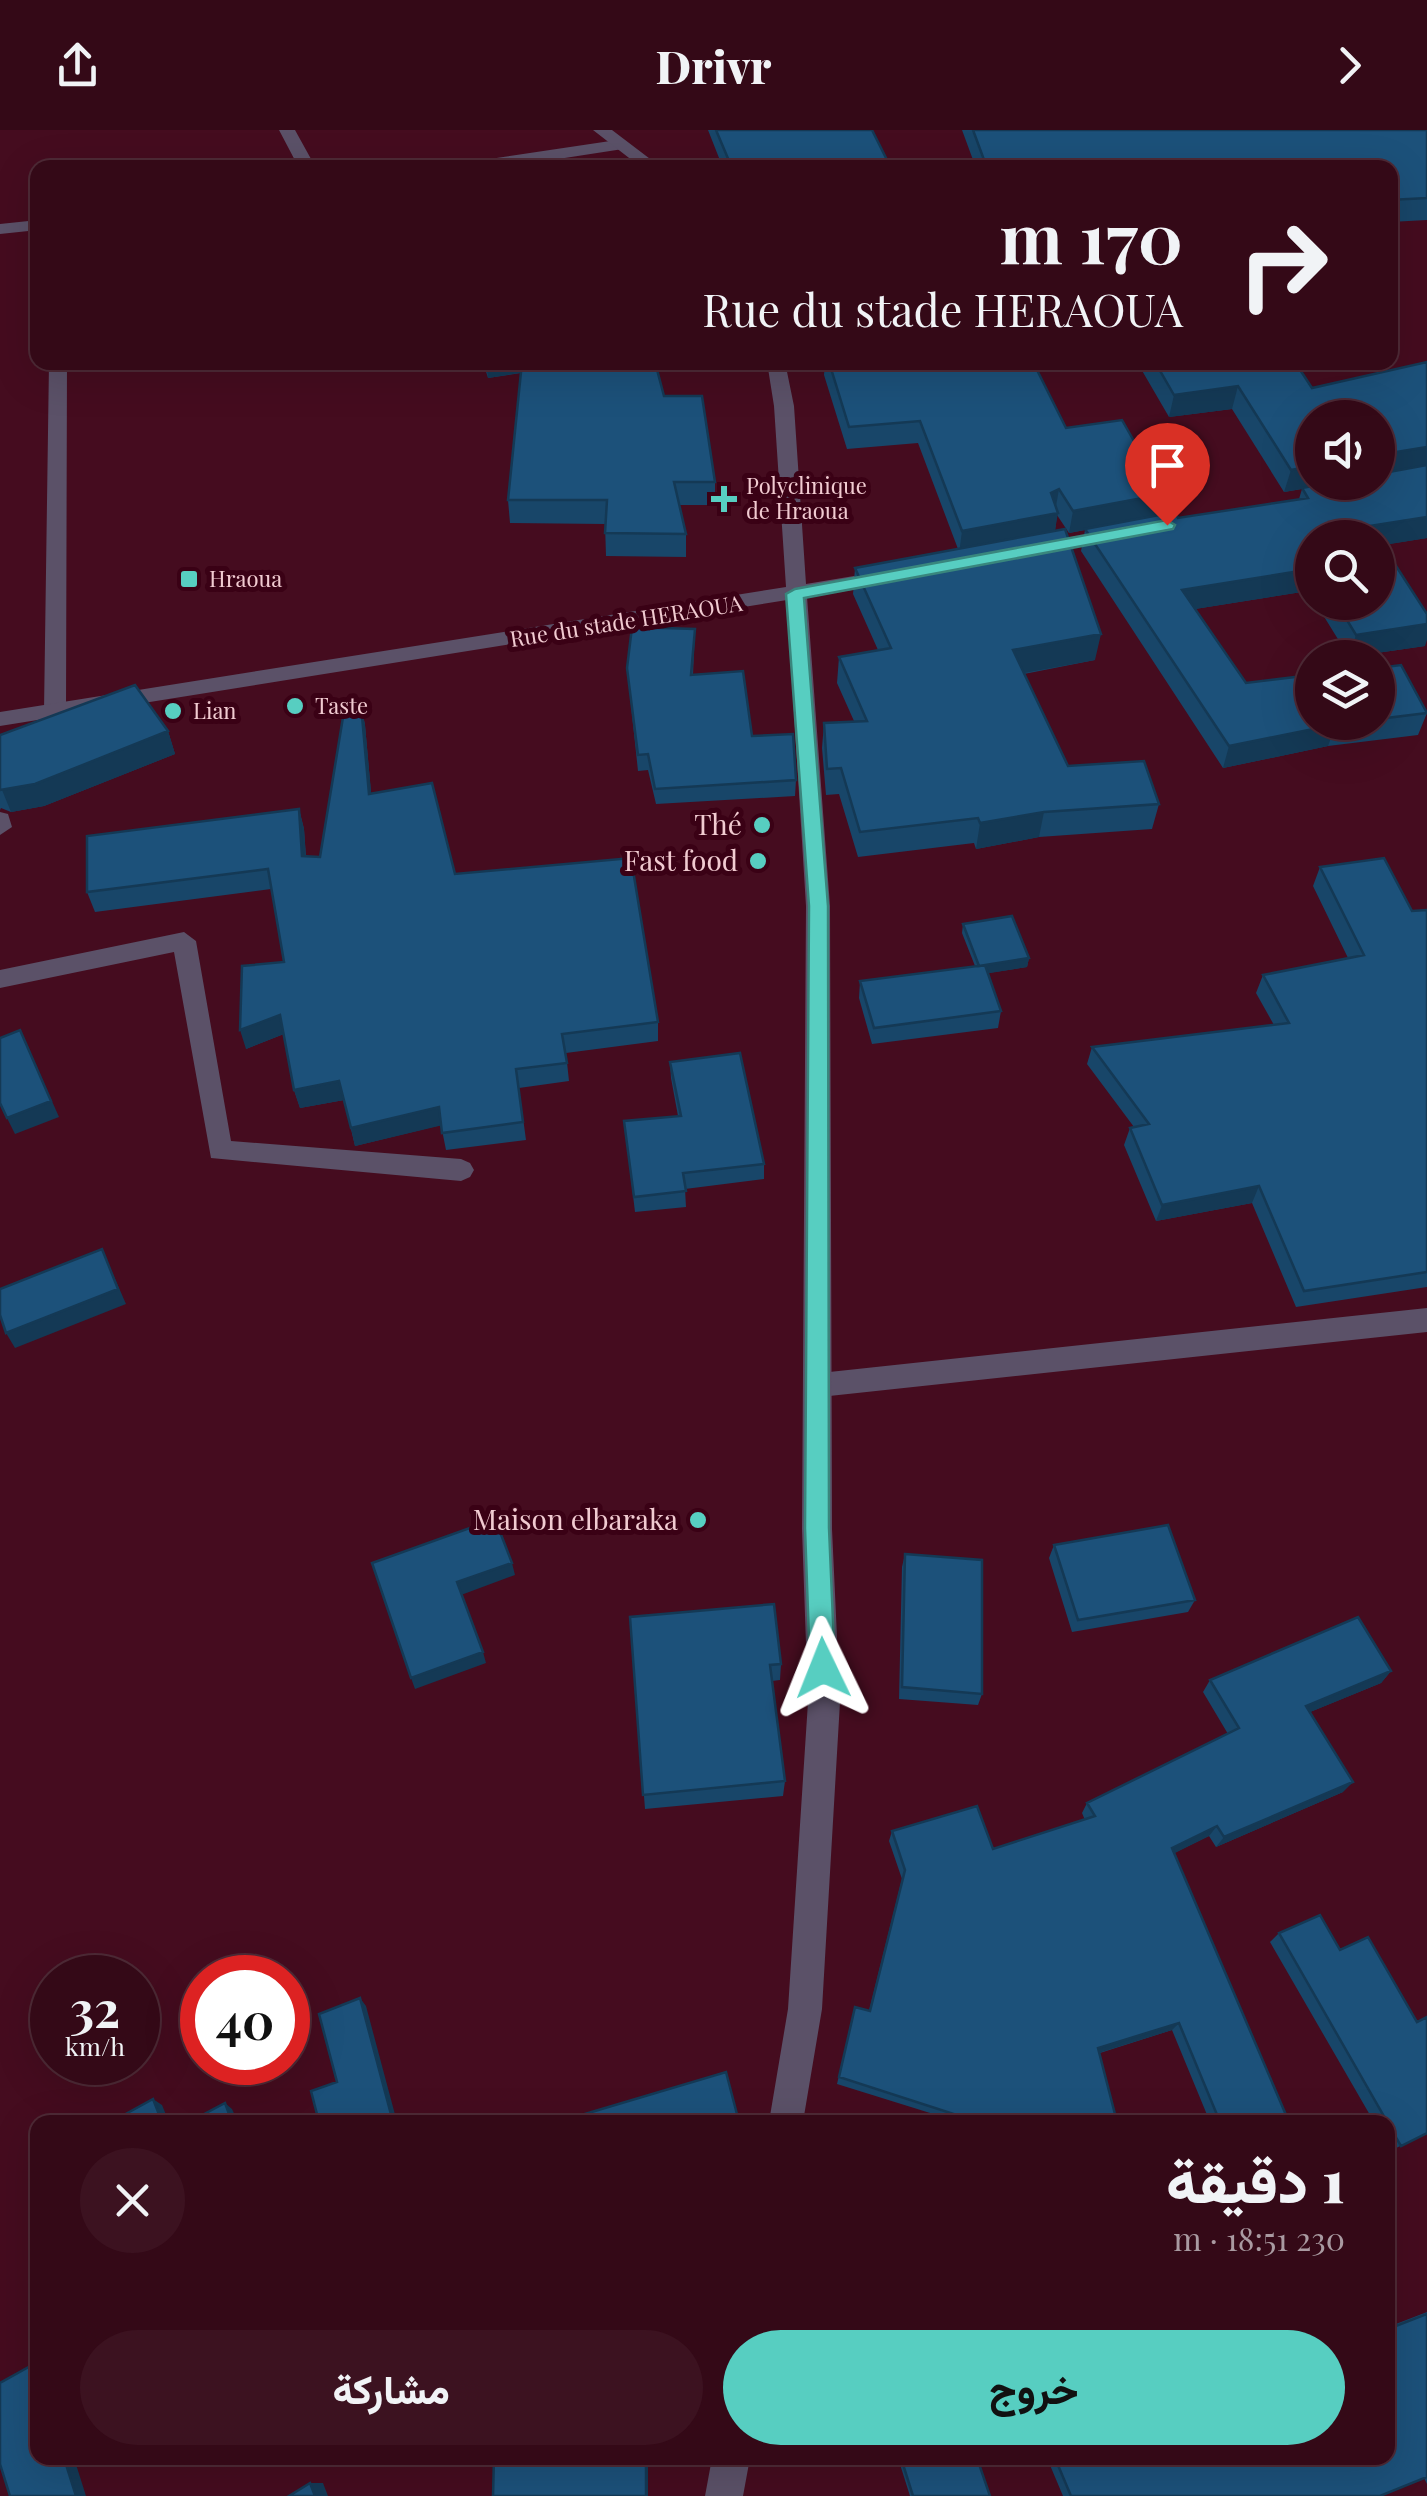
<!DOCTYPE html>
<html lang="ar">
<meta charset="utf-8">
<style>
body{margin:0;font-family:"Playfair Display",Vazirmatn,serif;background:#3c1220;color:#f1f3f6;direction:rtl;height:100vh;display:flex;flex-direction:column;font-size:38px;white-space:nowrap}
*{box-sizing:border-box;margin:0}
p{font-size:32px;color:#a99aa1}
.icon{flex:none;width:55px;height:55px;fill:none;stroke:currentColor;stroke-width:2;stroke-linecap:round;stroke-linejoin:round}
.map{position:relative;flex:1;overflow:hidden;direction:ltr}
.side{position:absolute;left:30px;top:1985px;width:1365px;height:350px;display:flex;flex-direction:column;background:#340917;border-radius:20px;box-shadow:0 10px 40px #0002,0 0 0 2px #4e2a36;direction:rtl}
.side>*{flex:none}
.guide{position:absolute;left:30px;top:30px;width:1368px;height:210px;border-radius:20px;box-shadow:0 10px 40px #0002,0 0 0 2px #4e2a36;direction:rtl;background:#340917;color:#f1f3f6;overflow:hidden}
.buttons{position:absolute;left:1295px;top:270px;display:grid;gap:20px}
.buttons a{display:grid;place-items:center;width:100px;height:100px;border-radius:50%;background:#340917;box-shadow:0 10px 40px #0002,0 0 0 2px #4e2a36;font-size:50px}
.speed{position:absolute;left:30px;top:1825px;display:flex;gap:20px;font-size:50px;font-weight:700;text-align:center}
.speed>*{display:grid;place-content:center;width:130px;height:130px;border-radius:50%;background:#340917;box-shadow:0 10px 40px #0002,0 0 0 2px #4e2a36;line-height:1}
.speed small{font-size:25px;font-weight:400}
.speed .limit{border:15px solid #d22;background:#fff;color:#111}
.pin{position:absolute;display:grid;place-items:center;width:85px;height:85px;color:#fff;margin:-102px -42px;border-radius:50% 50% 50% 0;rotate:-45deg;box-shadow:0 0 10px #0007}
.pin .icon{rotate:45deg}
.me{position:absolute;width:110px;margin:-55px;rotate:358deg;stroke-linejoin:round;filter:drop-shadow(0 0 8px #0008)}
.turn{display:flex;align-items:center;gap:35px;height:210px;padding:0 50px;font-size:45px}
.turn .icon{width:130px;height:130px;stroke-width:2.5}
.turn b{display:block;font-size:70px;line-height:85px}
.round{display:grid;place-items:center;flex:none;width:105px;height:105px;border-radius:52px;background:#3c1220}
.headline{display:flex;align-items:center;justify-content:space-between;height:170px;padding:0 50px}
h1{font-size:60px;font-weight:800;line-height:75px}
.button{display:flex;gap:20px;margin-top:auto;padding:20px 50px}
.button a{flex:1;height:115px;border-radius:60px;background:#57cec1;color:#111;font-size:40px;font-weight:800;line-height:115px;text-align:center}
.button a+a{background:#3c1220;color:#f1f3f6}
header{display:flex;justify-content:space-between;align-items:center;height:130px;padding:0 50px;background:#340917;font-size:45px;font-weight:800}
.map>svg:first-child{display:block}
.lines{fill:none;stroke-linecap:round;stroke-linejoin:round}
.minor{fill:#5b5168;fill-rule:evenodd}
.tertiary{fill:#5b5168;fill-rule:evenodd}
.wall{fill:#184669}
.shaded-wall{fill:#143955}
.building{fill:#1c517a;stroke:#143955;stroke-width:2.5}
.route{fill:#57cec1;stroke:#39867d;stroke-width:2.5}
.poi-dot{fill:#57cec1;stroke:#3a0115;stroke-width:4}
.labels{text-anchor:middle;stroke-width:10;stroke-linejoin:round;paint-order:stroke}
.far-poi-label{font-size:22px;fill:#f1cbd1;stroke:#3a0115;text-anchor:start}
.far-street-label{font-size:22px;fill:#f1cbd1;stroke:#3a0115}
.poi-label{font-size:28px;fill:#f1cbd1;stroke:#3a0115;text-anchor:end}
</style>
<header><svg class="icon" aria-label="forward" viewBox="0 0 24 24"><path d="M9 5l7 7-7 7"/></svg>Drivr<svg class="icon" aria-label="share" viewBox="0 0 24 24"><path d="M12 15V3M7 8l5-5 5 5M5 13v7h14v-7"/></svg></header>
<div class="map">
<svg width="1427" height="2366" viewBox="0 0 1427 2366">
<rect width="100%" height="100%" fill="#450c1f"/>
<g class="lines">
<path class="minor" d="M279,0H295L316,38H299Z
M617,10L625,15L623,19L500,38H455L463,33Z
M38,90V100L0,104V94Z
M49,232H67L66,581L55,588L44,581Z
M0,682L8,684L12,697L0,705Z
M184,802L196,811L231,1011L461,1029L470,1033L474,1040L470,1047L461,1051L211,1028L174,822L0,858V840Z
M1427,1178V1202L820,1267L810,1264L806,1255L810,1246L820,1243Z"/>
<path class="tertiary" d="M593,0H612L662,38H642Z
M767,232H785L794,276L806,454L890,440L900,447L890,454L807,467L830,776L832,1399L840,1572L822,1879L803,1992H769L788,1879L808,1572L802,1399L806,776L787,470L0,596V582L786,457L774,276Z
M712,2328H750L743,2366H705Z"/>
</g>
<path class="wall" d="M708,0H872L891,38H723Z
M962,0H1427V90L1390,92V38H976Z
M483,232H655L664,266L715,352V375H679L686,404V427L606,426L605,394L510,393L508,370L521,243L488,248Z
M825,232H1040L1034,233L1066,298L1159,385L1178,388L1299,369L1302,359L1284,362L1232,279L1169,287L1137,232H1295L1312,258L1427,232V408L1382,415L1425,516L1349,527L1315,472H1378L1312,408V468L1308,461L1195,479L1246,553L1312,592H1378V538L1427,583L1418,605L1328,616L1223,638L1081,421L1085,400L1069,403L1057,385L1055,401L1095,530L1024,544L1068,636L1159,674L1152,699L1039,707L976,719L974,713L858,727L839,664L826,665L822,618L824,593L854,591L837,553L839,527L878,520L853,464L855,438L958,419L918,313L847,319L824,245Z
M695,499L693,545L796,650L795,666L656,674L648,640L638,641L627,538Z
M361,575L365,595L371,663L455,744L658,892V911L566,923L569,951L519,958L526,1010L446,1020L441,995L355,1016L344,970L300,978L294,960L284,904L246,919L284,832L271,759L95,782L87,762L299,679L304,699L306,726L320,727Z
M168,601L175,624L44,676L11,682L1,678L0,680V605Z
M1320,737L1412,781L1427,780V1157L1296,1177L1252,1073L1156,1091L1124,1015L1130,998L1134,997L1087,934L1092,917L1274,895L1256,863L1263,845L1348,828L1313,756Z
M963,794L1029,828L1027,837L988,843L1001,881L998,898L872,914L859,868L860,851L975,836L962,803Z
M670,932L764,1034V1049L685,1059L686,1077L635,1082L624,991L678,986L671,948Z
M1054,1415L1195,1470L1188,1482L1072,1502L1049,1428Z
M905,1424L982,1564L978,1575L899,1569L902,1437Z
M630,1487L781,1534L780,1550L772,1551L785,1651L783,1666L645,1679Z
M1391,1541L1381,1553L1310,1582L1343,1662L1216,1717L1209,1706L1174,1723L1289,1992H1210L1172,1900L1100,1923L1117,1992H959L837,1954L855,1877L869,1881L902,1749L889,1711L892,1701L993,1719L1085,1690L1082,1683L1087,1673L1228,1604L1203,1562L1210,1550Z
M1279,1803L1427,2003L1390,2021L1388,2016V1992H1374L1270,1812Z
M1427,2182V2354L1424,2348L1380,2366H1063L1047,2328H1388V2197Z
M898,2328H977L990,2366H910Z"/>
<path class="shaded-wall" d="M823,30V38H752Z
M486,232H524L525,242L488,248Z
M1238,256L1232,279L1169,287L1174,265Z
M1427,317V338L1378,346V325Z
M1312,336V352H1341L1284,362L1291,340Z
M1059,359L1055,382L1058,383L1054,406L959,424L962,401Z
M1164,364L1159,386L1069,403L1073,381Z
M1427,387V408L1378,416L1370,396Z
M1312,439V448L1308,461L1176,482L1182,460Z
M1427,494V510L1425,516L1349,527L1356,505Z
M1101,504L1095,530L1008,546L1013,520Z
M361,575L365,595L373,683L369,664Z
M1336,594L1328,616L1223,638L1229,616Z
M168,601L175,624L44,676L11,682L2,660Z
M299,679L304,699L307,745L302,726Z
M1044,682L1039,707L976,719L980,693Z
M1029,828L1027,837L978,845L979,836Z
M280,885L286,903L246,919L240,900Z
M28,917L59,987L15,1004L7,988Z
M339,951L344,970L300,978L294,960Z
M439,977L443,995L355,1016L351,998Z
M1259,1056L1252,1073L1156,1091L1162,1075Z
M102,1119L126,1174L15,1218L6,1203Z
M512,1433L515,1445L461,1465L457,1452Z
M483,1522L486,1533L415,1559L411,1548Z
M1391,1541L1381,1553L1298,1587L1306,1576Z
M1353,1652L1343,1662L1216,1717L1224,1707Z
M1217,1696L1209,1706L1165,1728L1172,1718Z
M360,1868L366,1876L397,1992H393Z
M1179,1893L1172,1900L1092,1925L1098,1918Z
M153,1969L162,1975L169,1992H162Z
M225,1973L232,1979L238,1992H232Z
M64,2328H74L86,2366H76Z
M646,2328H648V2366H646Z
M310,2353H323L328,2366H315Z"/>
<path class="building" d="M716,0H872L891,38H826L823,30L752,38H732Z
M973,0H1427V68L1390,70V38H987Z
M522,232H655L664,266H702L715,352H674L686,404L605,403L607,370H508Z
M829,232H1033L1066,298L1122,290L1164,364L1073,381L1059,359L1051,363L1058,383L962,401L920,291L849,297Z
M1155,232H1295L1312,258L1427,232V317L1378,325V288H1312V336L1291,340L1238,256L1174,265Z
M1427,335V387L1370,396L1377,408H1312V439L1182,460L1246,553L1312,545V592H1348L1229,616L1085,399L1175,382L1178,388L1308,368L1302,358L1333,352H1378V344Z
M1065,399L1101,504L1013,520L1068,636L1144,631L1159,674L1044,682L980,693L978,688L860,702L841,638L827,639L824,593L867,591L839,527L891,518L855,438Z
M1378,408L1427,484V494L1356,505L1336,472H1378Z
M632,497L695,499L691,545L743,541L752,606L793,604L796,650L655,659L648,624L638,625L627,538Z
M1401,535L1427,583L1378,589V538Z
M135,555L168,601L35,654L0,660V605Z
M345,575H361L369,664L432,653L455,744L631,728L658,892L562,904L567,933L516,939L523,992L442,1003L439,977L351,998L339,951L294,960L280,885L240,900L242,836L284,832L268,739L87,762V706L299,679L302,726L320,727Z
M1384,728L1412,781L1427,780V1142L1304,1161L1259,1056L1162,1075L1130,998L1149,994L1092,917L1289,893L1263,845L1364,825L1320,737Z
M1012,786L1029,828L979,836L963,794Z
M985,835L1001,881L874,898L860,851Z
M20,900L51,971L7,988L0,973V908Z
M740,923L764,1034L683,1043L686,1061L634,1067L624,991L681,986L670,932Z
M102,1119L118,1159L6,1203L0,1185V1159Z
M495,1389L512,1433L457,1452L483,1522L411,1548L372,1433Z
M1168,1395L1195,1470L1078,1490L1054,1415Z
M905,1424L982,1430V1564L902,1557Z
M774,1474L781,1534L770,1535L785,1651L643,1665L630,1487Z
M1358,1487L1391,1541L1306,1576L1353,1652L1224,1707L1217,1696L1172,1718L1289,1992H1220L1179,1893L1098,1918L1117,1992H965L963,1987L839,1947L855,1877L870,1881L905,1740L892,1701L977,1676L993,1719L1095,1686L1087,1673L1239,1598L1210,1550Z
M1320,1785L1340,1820L1368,1807L1417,1892L1427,1887V2003L1401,2016L1279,1803Z
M360,1868L393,1992H319L311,1961L337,1952L319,1884Z
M726,1942L739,1992H558Z
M153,1969L162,1992H111Z
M225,1973L232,1992H189Z
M1427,2184V2347L1380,2366H1071L1055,2328H1388V2199Z
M34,2234L38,2245V2328H64L76,2366H10L0,2334V2253Z
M494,2328H646V2366H493Z
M901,2328H977L990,2366H913Z
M310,2353L315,2366H289Z"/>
<path class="route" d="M1167,390L1175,395L1173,399L804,468L828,776L829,1398L835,1538L832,1546L823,1550L814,1546L810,1538L805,1398L809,776L786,464L795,459Z"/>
<g class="poi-dot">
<path d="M719 354h10v10h10v10h-10v10h-10v-10h-10v-10h10z"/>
<rect x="179" y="439" width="20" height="20" rx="5"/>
<circle cx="295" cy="576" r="10"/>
<circle cx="173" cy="581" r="10"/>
<circle cx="762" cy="695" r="10"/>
<circle cx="758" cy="731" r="10"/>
<circle cx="698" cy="1390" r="10"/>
</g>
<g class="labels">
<g class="far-poi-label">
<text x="746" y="364">Polyclinique<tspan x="746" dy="25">de Hraoua</tspan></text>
<text x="209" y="457">Hraoua</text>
<text x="315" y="584">Taste</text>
<text x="193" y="589">Lian</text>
</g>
<g class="far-street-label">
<text transform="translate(626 491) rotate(-9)" y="8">Rue du stade HERAOUA</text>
</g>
<g class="poi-label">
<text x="742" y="705">Thé</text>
<text x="738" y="741">Fast food</text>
<text x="678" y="1400">Maison elbaraka</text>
</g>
</g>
</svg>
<div class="buttons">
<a><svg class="icon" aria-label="sound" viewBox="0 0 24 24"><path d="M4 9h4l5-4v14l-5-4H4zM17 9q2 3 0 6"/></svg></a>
<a><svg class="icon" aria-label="search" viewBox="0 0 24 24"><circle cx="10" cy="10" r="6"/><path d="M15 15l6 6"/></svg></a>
<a><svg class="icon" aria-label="layers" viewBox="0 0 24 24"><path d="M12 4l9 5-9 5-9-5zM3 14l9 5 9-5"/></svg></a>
</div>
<div class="speed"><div>32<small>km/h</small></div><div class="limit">40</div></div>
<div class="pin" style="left:1167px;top:395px;background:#d93025"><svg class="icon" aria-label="arrive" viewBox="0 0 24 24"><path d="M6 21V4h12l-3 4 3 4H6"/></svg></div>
<svg class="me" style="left:823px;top:1538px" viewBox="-20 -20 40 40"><path d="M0-17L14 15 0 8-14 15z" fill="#57cec1" stroke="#fff" stroke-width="4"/></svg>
<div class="guide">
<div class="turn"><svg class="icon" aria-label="right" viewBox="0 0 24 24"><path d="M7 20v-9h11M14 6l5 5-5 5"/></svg><div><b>170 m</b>Rue du stade HERAOUA</div></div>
</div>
<section class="side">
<div class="headline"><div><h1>1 دقيقة</h1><p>230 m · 18:51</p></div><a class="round"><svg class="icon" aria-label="close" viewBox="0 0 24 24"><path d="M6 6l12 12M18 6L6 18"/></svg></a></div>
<div class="button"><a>خروج</a><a>مشاركة</a></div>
</section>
</div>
